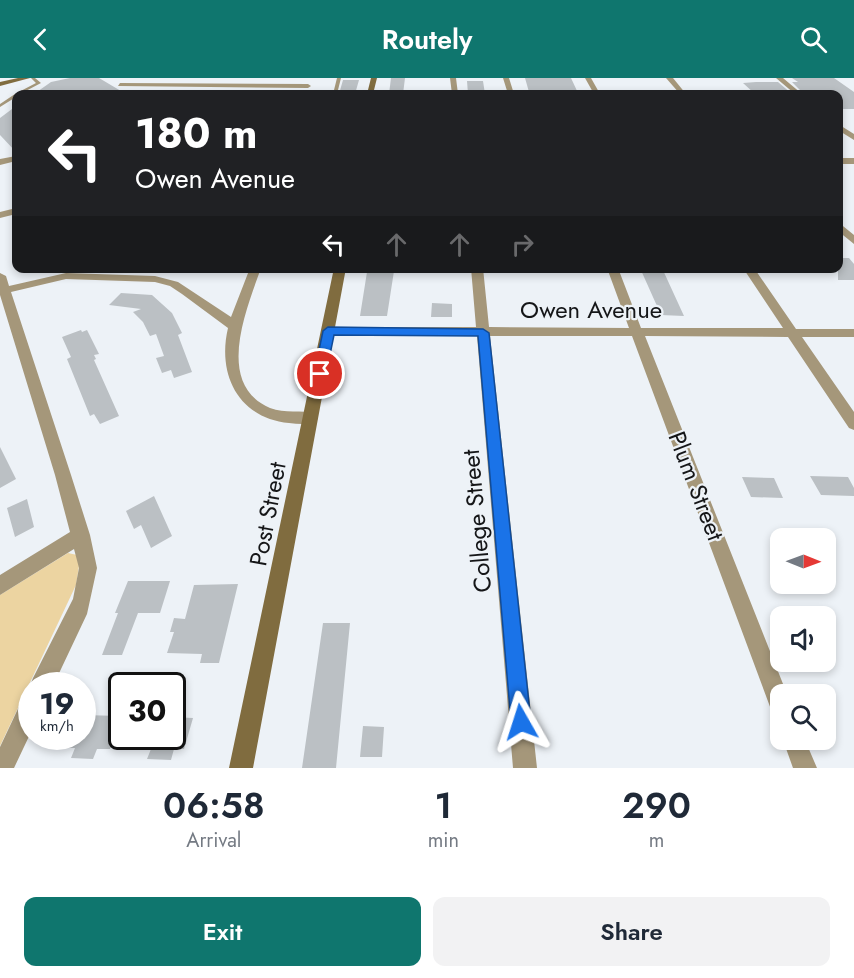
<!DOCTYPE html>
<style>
body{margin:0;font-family:Jost,sans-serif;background:#f2f2f3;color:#1f2937;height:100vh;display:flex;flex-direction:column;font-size:22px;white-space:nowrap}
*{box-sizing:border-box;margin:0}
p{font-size:20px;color:#747a83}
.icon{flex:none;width:33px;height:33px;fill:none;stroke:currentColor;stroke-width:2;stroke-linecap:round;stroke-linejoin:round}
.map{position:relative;height:690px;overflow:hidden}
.panel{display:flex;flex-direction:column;background:#fff;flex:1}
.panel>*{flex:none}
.hud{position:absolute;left:12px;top:12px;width:831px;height:183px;border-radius:12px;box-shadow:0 3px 9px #0003;background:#202124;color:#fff;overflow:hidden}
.needle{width:39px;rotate:91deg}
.buttons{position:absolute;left:770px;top:450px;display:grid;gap:12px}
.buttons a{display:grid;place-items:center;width:66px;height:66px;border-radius:12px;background:#fff;box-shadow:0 3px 9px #0003;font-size:30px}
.speed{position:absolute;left:18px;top:594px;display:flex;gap:12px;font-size:30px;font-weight:700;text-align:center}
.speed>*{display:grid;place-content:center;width:78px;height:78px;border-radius:50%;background:#fff;box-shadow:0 3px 9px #0003;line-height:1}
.speed small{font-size:15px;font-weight:400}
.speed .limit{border:3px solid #111;border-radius:9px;background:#fff;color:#111}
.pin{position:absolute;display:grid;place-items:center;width:51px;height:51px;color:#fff;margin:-26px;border:3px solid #fff;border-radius:50%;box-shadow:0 2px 6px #0007}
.me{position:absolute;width:66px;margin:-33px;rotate:354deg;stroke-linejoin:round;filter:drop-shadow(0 0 4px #0008)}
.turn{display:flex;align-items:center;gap:21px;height:126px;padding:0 24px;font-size:27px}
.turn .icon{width:78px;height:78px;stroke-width:2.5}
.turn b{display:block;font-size:42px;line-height:51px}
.lanes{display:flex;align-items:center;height:57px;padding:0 24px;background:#0003;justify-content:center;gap:30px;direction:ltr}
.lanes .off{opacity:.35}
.eta{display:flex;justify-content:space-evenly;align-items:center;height:102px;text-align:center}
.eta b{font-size:36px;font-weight:600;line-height:42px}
.cta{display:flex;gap:12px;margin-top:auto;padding:12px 24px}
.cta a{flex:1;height:69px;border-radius:12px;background:#0f766e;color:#fff;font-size:24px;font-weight:600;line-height:69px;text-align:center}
.cta a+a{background:#f2f2f3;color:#1f2937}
header{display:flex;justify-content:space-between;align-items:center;height:78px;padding:0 24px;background:#0f766e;color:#fff;font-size:27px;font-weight:600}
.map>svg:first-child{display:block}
.green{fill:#ecd4a1}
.building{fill:#bbc0c4}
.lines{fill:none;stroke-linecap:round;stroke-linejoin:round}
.service{fill:#a5977a;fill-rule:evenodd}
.minor{fill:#a5977a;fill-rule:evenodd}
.tertiary{fill:#a5977a;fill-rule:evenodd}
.secondary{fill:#806c3f;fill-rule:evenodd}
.route{fill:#1a73e8;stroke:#114b97;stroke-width:1.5}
.labels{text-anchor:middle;stroke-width:4.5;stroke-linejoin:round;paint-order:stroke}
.street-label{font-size:24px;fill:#151618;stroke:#edf2f7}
</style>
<header><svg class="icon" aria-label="back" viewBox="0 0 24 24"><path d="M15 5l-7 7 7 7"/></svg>Routely<svg class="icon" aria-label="search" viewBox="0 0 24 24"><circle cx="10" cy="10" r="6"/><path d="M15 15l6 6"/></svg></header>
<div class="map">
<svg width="854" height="690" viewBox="0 0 854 690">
<rect width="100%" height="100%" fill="#edf2f7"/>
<path class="green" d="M68,475L77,477L79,488L76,507L0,668V517Z"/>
<path class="building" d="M70,0H99L126,16H34L51,4Z
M391,0H405L403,16H389Z
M525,0H571L578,15L529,14Z
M792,0H834L854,14V31H838V16H804L792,4H798Z
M343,2H359L355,16H339Z
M467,3H483L485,16H468Z
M756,4H778L792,16H755L743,5Z
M16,28V74L0,57V40Z
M838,180H849L854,186V202H838Z
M640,190H662L684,238L661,237Z
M394,193L387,238H360L367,194Z
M121,215L152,217L172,235L182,255L178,257L192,294L174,300L171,292L162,295L156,280L164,278L156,256L150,258L143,244L133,234L141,231L109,227Z
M432,225L452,226V239H431Z
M81,252L82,254L87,252L99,276L94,277L96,281L94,282L119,338L100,346L94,336L90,338L67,281L71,279L62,259Z
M0,369L16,401L0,410Z
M810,398L848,399L854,410V418L821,417Z
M742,399L774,400L783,420L751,419Z
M154,418L172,458L151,470L141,447L134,451L126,433Z
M27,421L34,449L15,459L7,430Z
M128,503H170L160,535H138L122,577H102L118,535H115Z
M238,506L219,585H200L202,576L167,575L174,554H170L174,540L185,541L194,507Z
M323,545H350L336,690H302Z
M82,637L121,638L110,671H97L93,681L71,680L75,670H66L70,658H82Z
M172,639L193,640L184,671H174L171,682L147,681L151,671L142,670L146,658H172Z
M363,648L384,649L382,679H360Z"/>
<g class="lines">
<path class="service" d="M31,0H35L41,5L20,16H16V19L0,29V26L15,16L36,5Z
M337,0H341L337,16H333Z"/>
<path class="minor" d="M450,0H456L458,16H452Z
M503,0H509L514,16H508Z
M585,0H591L600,16H594Z
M666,0H673L686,16H680Z
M776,0H783L802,16H795Z
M120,5L308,6L311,8L308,10L118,8Z
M838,46L854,56V62L838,52Z
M16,78V83L0,87V81Z
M16,130V136L0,140V134Z
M838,144L854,157V166L838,153Z
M250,190H261C247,230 214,306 270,330C285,336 301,331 316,336L318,340L316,344C307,347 298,346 289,345C238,340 217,296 228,250L182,216L170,208L155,204L66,201L11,214L71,397L90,457L97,490L87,536L53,608H32V611L30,608L33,600L73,521L79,490L74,471L0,517V497L70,454L55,397L0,217V195L6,198L9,208L66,195L155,198L178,204L231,239Z
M471,190H483L489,249L629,250L607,190H618L641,250H783L743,190H754L796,251H854V259H802L854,334V352L849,350L788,259L645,258L787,616H780V637L772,634L769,626L632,258H490L537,690H513L477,258L328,257L322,253L328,249H476Z
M32,615V652L14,690H0V669L24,618Z
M783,662H805L817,690H793Z"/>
<path class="tertiary" d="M838,80H854V86H838Z"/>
<path class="secondary" d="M18,0H30L0,8V4Z
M371,0H377L373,16H367Z
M334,190H346L253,690H229Z"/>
</g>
<path class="route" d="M328,249L483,251L489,255L531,644L528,651L521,654L513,651L511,644L478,258L334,257L326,296L320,301L314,296L323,253Z"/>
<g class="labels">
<g class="street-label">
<text x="591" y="240">Owen Avenue</text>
<text transform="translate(696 408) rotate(69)" y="8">Plum Street</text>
<text transform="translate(268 436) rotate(-79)" y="8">Post Street</text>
<text transform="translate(477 443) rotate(-95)" y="8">College Street</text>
</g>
</g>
</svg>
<div class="buttons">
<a><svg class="needle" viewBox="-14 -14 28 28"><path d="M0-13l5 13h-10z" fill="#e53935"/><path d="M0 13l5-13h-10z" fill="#747a83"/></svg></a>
<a><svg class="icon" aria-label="sound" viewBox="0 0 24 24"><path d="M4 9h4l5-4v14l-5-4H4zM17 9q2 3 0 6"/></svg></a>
<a><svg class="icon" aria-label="search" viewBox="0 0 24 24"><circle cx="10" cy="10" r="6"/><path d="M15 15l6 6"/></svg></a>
</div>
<div class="speed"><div>19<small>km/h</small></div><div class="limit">30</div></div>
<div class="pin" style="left:320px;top:296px;background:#d93025"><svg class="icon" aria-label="arrive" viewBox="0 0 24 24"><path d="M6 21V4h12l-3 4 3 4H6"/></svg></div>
<svg class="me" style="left:521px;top:644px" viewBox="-20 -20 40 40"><path d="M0-17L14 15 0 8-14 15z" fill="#1a73e8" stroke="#fff" stroke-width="4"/></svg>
<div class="hud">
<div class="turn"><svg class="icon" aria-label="left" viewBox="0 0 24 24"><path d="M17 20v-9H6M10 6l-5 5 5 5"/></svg><div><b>180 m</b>Owen Avenue</div></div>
<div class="lanes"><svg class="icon" aria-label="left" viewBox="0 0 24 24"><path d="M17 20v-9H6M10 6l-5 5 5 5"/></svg><svg class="icon off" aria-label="ahead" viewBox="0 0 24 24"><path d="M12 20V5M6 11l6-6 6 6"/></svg><svg class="icon off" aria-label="ahead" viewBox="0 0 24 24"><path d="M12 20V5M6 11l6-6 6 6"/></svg><svg class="icon off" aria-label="right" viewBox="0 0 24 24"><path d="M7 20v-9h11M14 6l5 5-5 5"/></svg></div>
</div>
</div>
<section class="panel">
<div class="eta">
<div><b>06:58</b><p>Arrival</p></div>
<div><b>1</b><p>min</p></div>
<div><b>290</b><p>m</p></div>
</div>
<div class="cta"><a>Exit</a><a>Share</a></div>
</section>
